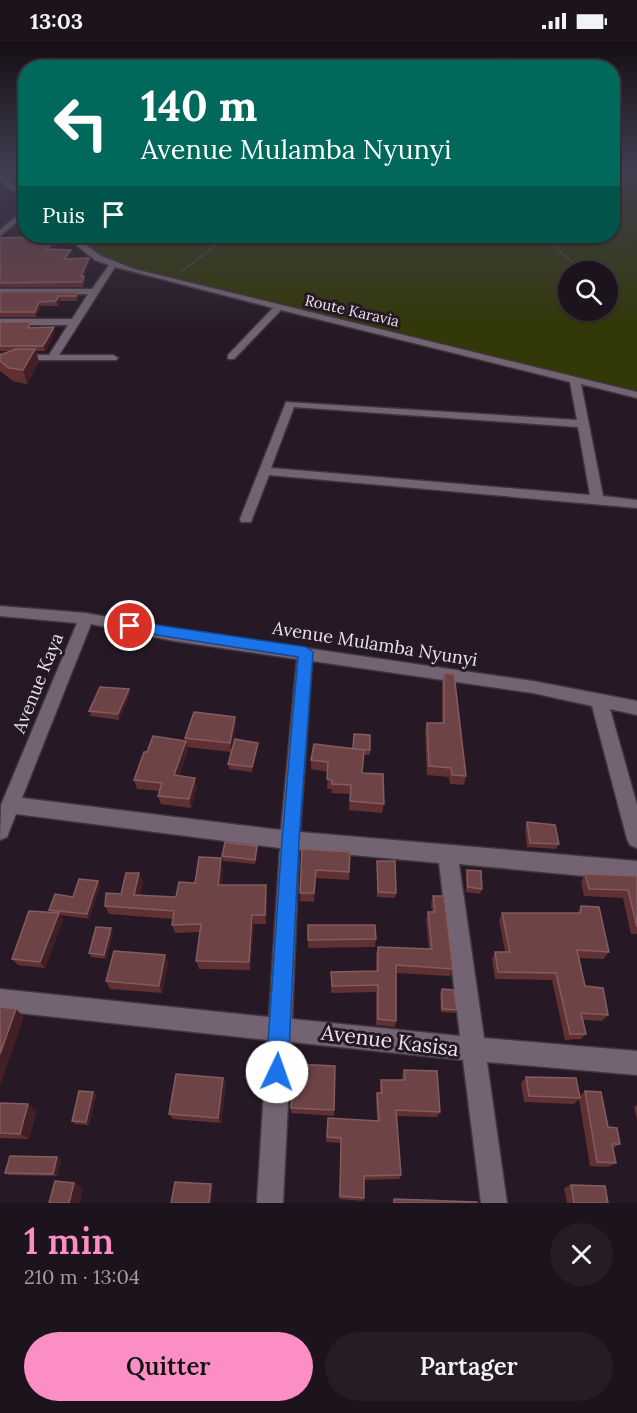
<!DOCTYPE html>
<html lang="fr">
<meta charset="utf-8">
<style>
body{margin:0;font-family:Lora,serif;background:#251c25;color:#f1f3f6;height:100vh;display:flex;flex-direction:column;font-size:22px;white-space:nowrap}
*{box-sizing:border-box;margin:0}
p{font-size:20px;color:#a09ea3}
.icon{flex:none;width:33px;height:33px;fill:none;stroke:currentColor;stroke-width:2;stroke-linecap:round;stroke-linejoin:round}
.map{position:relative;height:1161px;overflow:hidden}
.drawer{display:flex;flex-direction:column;background:#1c131c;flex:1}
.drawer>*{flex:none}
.guide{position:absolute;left:18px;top:18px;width:602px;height:183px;border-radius:24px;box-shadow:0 2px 4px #0004,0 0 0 2px #3a323b;background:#00695c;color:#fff;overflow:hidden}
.fabs{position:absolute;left:558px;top:219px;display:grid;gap:12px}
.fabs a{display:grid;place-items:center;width:60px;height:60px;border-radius:50%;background:#1c131c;box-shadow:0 2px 4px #0004,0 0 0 2px #3a323b;font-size:30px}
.pin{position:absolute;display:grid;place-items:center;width:51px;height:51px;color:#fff;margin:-26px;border:3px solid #fff;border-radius:50%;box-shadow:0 2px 6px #0007}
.me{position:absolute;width:66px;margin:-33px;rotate:3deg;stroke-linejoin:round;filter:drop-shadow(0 0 4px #0008)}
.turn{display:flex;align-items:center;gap:21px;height:126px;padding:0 24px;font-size:27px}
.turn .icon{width:78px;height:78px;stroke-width:2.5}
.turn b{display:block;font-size:42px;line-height:51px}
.then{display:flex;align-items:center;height:57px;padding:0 24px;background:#0003;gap:12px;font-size:22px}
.round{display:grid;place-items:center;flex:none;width:63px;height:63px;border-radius:32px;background:#251c25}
.summary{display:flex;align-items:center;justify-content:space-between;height:102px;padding:0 24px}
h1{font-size:36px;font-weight:600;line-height:45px;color:#fb8fc4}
.cta{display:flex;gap:12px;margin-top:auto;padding:12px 24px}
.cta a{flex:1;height:69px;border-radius:36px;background:#fb8fc4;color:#111;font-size:24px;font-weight:600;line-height:69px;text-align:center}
.cta a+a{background:#251c25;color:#f1f3f6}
.status{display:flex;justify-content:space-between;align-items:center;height:42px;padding:0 30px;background:#1c131c;direction:ltr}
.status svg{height:16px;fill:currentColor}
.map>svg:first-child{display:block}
.green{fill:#323807;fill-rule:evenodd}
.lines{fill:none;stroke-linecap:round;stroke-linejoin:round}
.minor-casing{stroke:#3f363f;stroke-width:3}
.path{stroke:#675b66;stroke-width:1.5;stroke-dasharray:1.5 2;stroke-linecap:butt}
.minor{fill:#746473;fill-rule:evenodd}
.wall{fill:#603032}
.shaded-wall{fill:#421f24}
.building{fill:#6e4346;stroke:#825c60;stroke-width:1.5}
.route{fill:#1a73e8;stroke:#114b97;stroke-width:1.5}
.labels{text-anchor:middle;stroke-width:6;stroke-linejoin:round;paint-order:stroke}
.far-street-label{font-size:15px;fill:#ebe2eb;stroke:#261925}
.street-label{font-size:18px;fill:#ebe2eb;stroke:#261925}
.near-street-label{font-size:21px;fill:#ebe2eb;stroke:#261925}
</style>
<div class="status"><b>13:03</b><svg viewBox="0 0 49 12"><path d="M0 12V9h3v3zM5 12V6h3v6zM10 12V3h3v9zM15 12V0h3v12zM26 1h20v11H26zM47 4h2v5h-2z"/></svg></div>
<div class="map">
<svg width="637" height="1161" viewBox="0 0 637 1161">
<rect width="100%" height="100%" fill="#261925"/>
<path class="green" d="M0,128H25V152L0,133Z
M612,128H637V351L126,225L97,211L74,194H612ZM568,230H608V268H568Z"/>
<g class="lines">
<g class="minor-casing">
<path id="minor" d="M0,133L26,153V159L0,138Z
M26,166V172L0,194V188Z
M65,194H73L101,214L134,227L637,350V356L581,342L603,454L637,458V466L269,433L252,477L251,480H241L240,477L286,360L577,378L570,340L281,268L234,317H228V313L273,266L115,225L59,313H113L118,316L116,318H0V312L49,313L68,283H0V277H72L88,252L0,253V247H92L109,223L95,218ZM294,365L578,385L590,453L271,426Z
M0,564L86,571L174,587L533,639L637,659V673L610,667L637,763V806L630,803L627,797L592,664L533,651L312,619L300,790L637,819V839L459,822L484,996L637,1009V1033L487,1020L507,1161H481L463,1018L291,1000L283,1161H257L267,998L0,969V947L269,975L280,806L16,772L7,795L0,798L1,763L77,581L0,574ZM91,582L174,599L297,617L281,788L22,756ZM299,808L439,821L460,994L292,977Z"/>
</g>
<path class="path" d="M560,194L557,207L584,230
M181,230L227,194"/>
<use href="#minor" class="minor"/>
</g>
<path class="wall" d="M0,196L58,199L52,208L73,213L69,217L90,221L84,234L85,239L83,245H0Z
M0,250L79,254L77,259H60L58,264H41L36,275H0Z
M0,280L55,290L45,309H36L39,320L27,342L13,339L0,329V313L11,309H0Z
M444,631L466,734L464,743L450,742L449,735L427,733L425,690L427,681H442V640Z
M129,647L130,652L119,678L91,674L89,669Z
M235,675L236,684L231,708L258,706L252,730L229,727L228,722L231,710L187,705L185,696Z
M353,706L370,708V713H363L362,731L384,762L382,771L349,768L350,752L331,751L332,747H327L328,730L311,727V718Z
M188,708L179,734L197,744L191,766L161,762L158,754L160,749L137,747L134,738Z
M527,780L559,802L556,807L527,805L525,785Z
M257,804L258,808L255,822L223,819L222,814Z
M302,807L350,810L349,838L316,836L314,860L300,859Z
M377,819L396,851L395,856L377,855Z
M223,825L221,843H266L267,852L266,882H254L250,928L199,927L196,919L200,890L175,891L172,883L173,877L109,872L105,864L121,852L139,831L143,840L140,853L176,855L195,841Z
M467,828L482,847L480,852L466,850V832Z
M585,832L637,834V892H631L623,856L584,854L581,840Z
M100,844L89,877L60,873L63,878L45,926L18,923L12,917L51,870L49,868L73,855Z
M433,854L453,927L450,934L396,931V979L395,985L376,983V950L331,951V930L376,929V912L378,905L429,907L426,878L428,870H432L431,862Z
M581,864L609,910L603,917L579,916L585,944L608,973L602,979L583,978L586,992L581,997L565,998L552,938L495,937L492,917L495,910H505L499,878L502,871H577Z
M308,883L376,897L375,905L308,906Z
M113,890L106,917L91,915L89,911Z
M165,913L168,921L162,951L110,947L106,939Z
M442,947L457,968L455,971L441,970L440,951Z
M335,1024L334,1074L291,1071V1066Z
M404,1028L440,1070L437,1075L396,1074L401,1133L399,1137L364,1138V1156L363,1159L339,1157L341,1101L326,1100L328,1076L377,1079L376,1057L377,1051H380V1044L381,1038H402V1034Z
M526,1035L580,1054L585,1049L608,1085L620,1102L613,1107L616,1121L608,1125L590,1124L579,1057L574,1062L524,1060L521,1041Z
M223,1036L226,1042L221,1081L173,1077L169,1072Z
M93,1050L96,1053L89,1083L75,1082L72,1079Z
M0,1061L36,1069L29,1097L0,1096Z
M637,1063V1078L634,1065Z
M61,1117L57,1134L9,1133L5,1131Z
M571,1143L608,1161H567L564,1146Z"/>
<path class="shaded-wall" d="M57,194L58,199L48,212L47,207Z
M71,208L73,213L65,221L64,217Z
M89,216L90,221L84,234L85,239L83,245L81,234Z
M78,250L79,254L77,259L76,254Z
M59,254L60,259L58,264L56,259Z
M39,260L41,264L36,275L35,270Z
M54,285L55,290L45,309L43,304Z
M35,307L39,320L27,342L23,328Z
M129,647L130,652L119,678L118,672Z
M235,675L236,684L231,710L230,701Z
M186,699L188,708L176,742L174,733Z
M258,701V706L252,730V725Z
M195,736L197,744L191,766L189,757Z
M257,804L258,808L255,822V818Z
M221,816L223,825L220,852L218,843Z
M316,828V836L314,860V851Z
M139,831L143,840L138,861L134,853Z
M98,839L100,844L89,877L87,872Z
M266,843L267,852L266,882L265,873Z
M59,871L63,878L45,926L40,920Z
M252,873L254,882L250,928L249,920Z
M111,886L113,890L106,917L104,913Z
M165,913L168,921L162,951L159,944Z
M16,967L24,975L0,1044V1012Z
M223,1036L226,1042L221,1081L218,1076Z
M93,1050L96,1053L89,1083L86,1080Z
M28,1062L36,1069L29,1097L20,1092Z
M57,1115L61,1117L57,1134L53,1132Z
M74,1141L83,1146L80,1161H69Z
M211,1142L213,1145L211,1161H209Z"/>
<path class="building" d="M57,194L47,207L71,208L64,217L89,216L81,234H84L82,240L0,241V196Z
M0,250H78L76,254H59L56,259L39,260L35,270H0Z
M0,280H31L28,286L54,285L43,304H0Z
M16,307H35L23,328L9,326L0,319V313Z
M444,631L454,632L466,734L452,733L451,726L429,724L427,681H444Z
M100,645L129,647L118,672L89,669Z
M194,670L235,675L230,701L185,696Z
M354,692L370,693V708L353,707Z
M153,694L186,699L174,733L195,736L189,757L158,754L162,741L134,738L144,710H147Z
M235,697L258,701L252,725L228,722Z
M314,702L364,708L362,731L383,732L384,762L350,759L351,743L332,742V738L327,737L328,720L311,718Z
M527,780L555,783L559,802L530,801Z
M225,800L257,804L255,818L222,814Z
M302,807L350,810L349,830L316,828L314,851H300Z
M199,815L221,816L218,843H266L265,873H252L249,920L196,919L201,882L172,883L174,869L105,864L106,851L121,852L126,831H139L134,853L176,855L179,840L195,841Z
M377,819H395L396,851L378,850Z
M467,828L481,829L482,847L468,845Z
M585,832L637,834V885L628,848L589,847Z
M79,837L98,839L87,872L49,868L55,852L73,855Z
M433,854H444L453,927L396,923V979L378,977V943L332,944L331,930L378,929V905L432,907L428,870H435Z
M581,864L599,865L609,910L577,908L585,944L603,946L608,973L581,971L586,992H570L556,931L498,930L495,910H510L502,871H581Z
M29,869L59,871L40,920L12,917Z
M308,883H375L376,897L308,898Z
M96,885L111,886L104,913L89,911Z
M114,909L165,913L159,944L106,939Z
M442,947L454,948L457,968L442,967Z
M0,965L16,967L0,1012Z
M293,1022L335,1024L334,1068L291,1066Z
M404,1028L437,1029L440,1070L396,1068L401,1133L364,1134V1156L340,1154L341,1096L327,1095L328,1076L379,1079L377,1051H382L381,1038H405Z
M176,1032L223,1036L218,1076L169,1072Z
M526,1035L576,1036L580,1056L529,1054Z
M79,1049L93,1050L86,1080L72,1079Z
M585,1049L601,1050L608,1085L617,1086L620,1102H612L616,1121L597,1120Z
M0,1061L28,1062L20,1092L0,1091Z
M10,1114L57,1115L53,1132L5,1131Z
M55,1139L74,1141L69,1161H49Z
M175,1140L211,1142L209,1161H171Z
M571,1143L605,1144L608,1161H574Z
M394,1157L477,1160V1161H394Z"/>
<linearGradient id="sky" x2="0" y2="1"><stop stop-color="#150e14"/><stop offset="0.44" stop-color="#413e51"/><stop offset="1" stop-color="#413e51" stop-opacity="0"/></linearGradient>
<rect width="637" height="290" fill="url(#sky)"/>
<path class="route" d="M130,579L306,605L313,610L299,798L288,1030L285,1038L277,1041L269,1038L266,1030L282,798L298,615L125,588V581Z"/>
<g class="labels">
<g class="far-street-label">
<text transform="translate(352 269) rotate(13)" y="5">Route Karavia</text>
</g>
<g class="street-label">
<text transform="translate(375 602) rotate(9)" y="6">Avenue Mulamba Nyunyi</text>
<text transform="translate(38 641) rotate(-68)" y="6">Avenue Kaya</text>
</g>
<g class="near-street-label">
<text transform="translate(390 999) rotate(7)" y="7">Avenue Kasisa</text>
</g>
</g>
</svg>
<div class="fabs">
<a><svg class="icon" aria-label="search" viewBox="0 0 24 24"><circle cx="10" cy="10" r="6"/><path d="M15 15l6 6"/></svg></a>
</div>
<div class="pin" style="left:130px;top:584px;background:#d93025"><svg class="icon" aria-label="arrive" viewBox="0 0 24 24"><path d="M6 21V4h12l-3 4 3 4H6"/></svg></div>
<svg class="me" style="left:277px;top:1030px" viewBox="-20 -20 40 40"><circle r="19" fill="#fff"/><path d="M0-13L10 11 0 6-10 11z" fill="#1a73e8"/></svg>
<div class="guide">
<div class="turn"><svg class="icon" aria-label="left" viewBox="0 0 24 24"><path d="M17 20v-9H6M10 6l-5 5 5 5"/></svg><div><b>140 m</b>Avenue Mulamba Nyunyi</div></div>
<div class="then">Puis<svg class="icon" aria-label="arrive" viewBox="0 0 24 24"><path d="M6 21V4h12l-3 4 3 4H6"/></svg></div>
</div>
</div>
<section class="drawer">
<div class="summary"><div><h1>1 min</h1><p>210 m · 13:04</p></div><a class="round"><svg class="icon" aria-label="close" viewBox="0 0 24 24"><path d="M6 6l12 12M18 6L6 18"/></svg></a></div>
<div class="cta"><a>Quitter</a><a>Partager</a></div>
</section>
